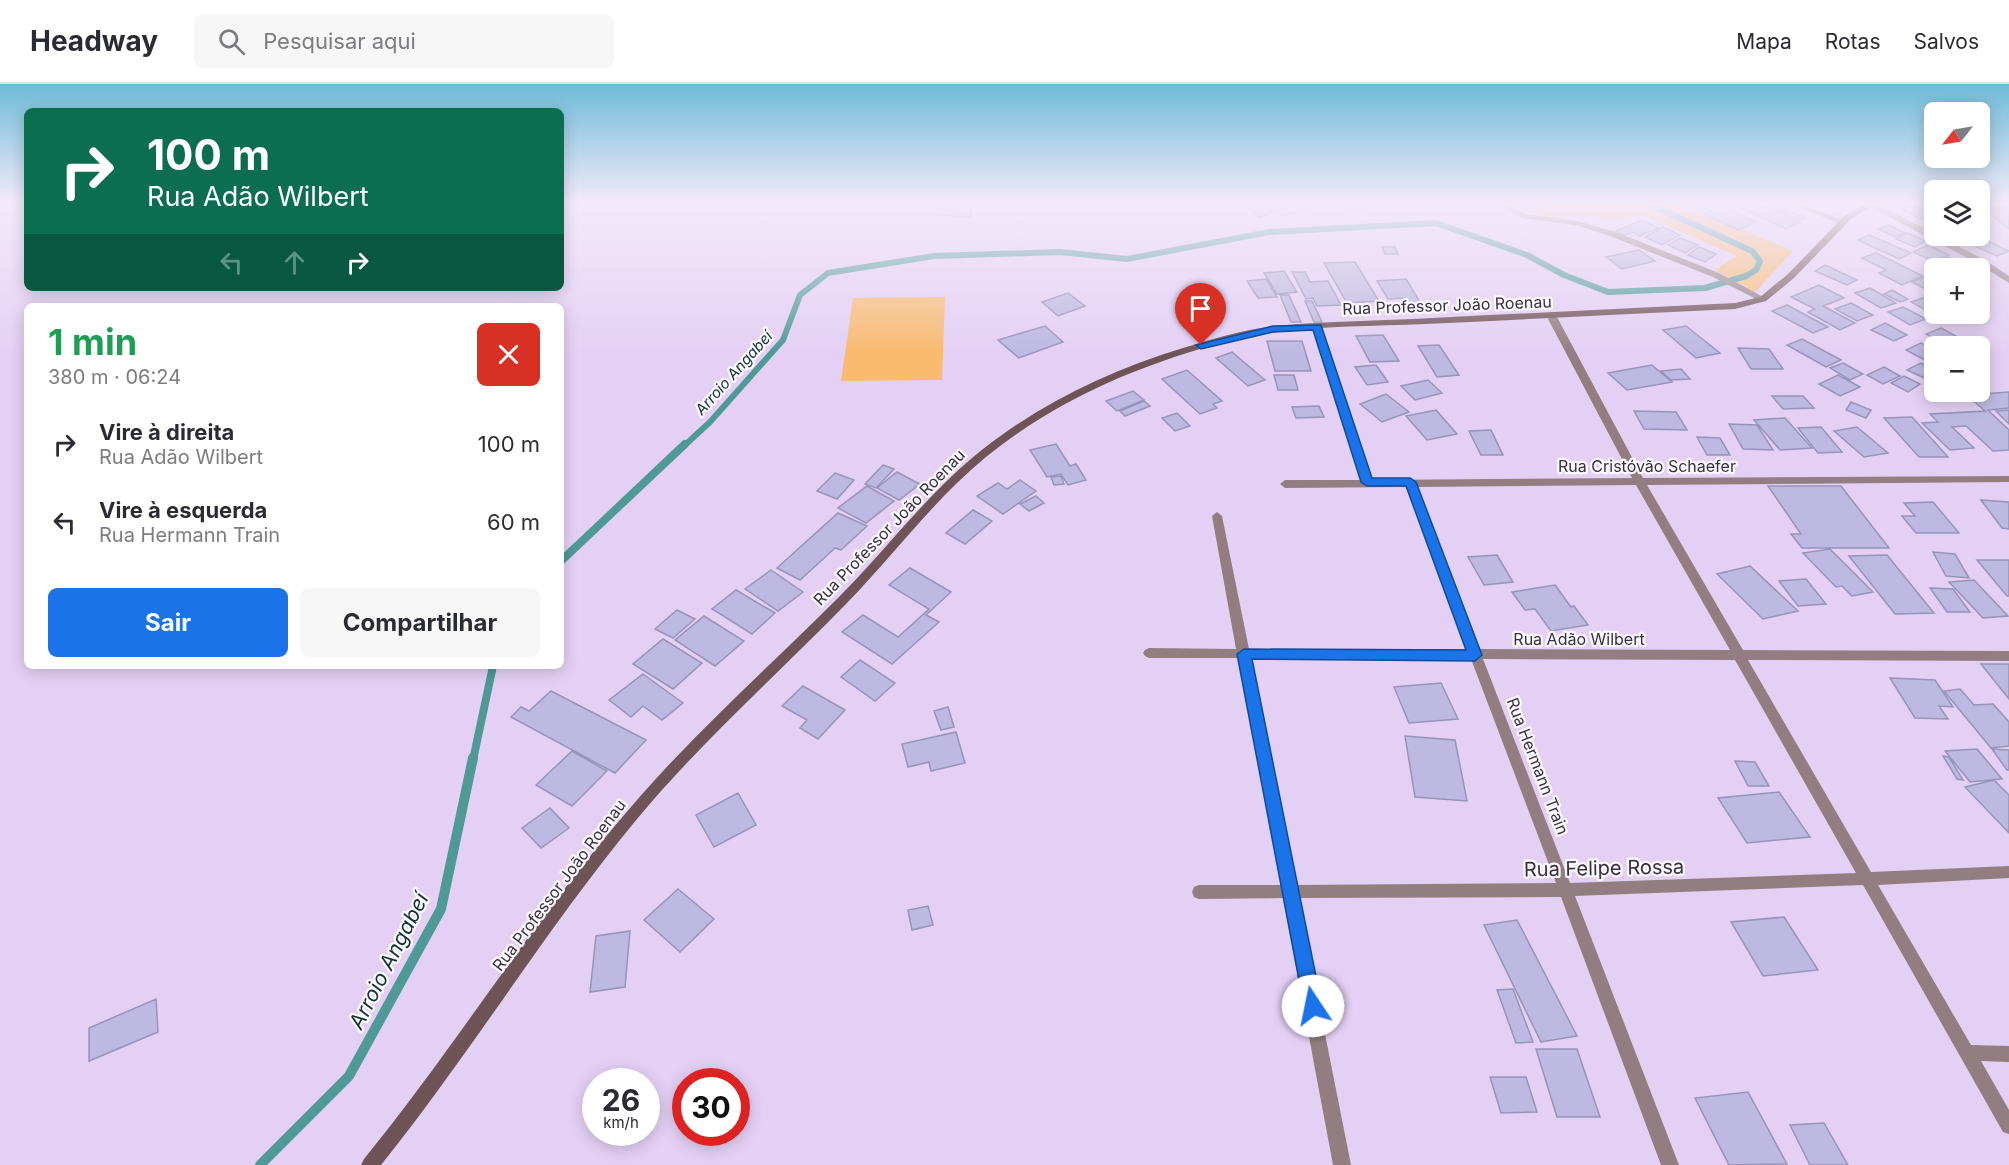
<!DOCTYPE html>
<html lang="pt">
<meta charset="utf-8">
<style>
body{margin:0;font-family:Inter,sans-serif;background:#f7f7f7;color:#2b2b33;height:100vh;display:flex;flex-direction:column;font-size:22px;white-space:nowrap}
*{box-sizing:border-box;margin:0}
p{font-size:20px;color:#7c7c81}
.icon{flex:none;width:33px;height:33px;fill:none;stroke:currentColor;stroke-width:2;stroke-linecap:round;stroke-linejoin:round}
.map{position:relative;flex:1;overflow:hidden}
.side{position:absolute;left:24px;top:219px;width:540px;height:366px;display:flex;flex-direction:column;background:#fff;border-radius:9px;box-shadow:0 3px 15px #0003}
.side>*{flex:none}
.top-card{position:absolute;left:24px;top:24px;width:540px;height:183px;border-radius:9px;box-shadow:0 3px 15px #0003;background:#0b6e4f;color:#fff;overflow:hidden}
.needle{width:39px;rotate:239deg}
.tools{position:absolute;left:1924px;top:18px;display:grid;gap:12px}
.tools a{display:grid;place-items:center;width:66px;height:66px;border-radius:9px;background:#fff;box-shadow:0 3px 15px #0003;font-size:30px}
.speed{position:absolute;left:582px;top:984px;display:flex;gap:12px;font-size:30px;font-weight:700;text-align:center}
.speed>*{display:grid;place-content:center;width:78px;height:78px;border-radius:50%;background:#fff;box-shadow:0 3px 15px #0003;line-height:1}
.speed small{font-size:15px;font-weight:400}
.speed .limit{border:9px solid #d22;background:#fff;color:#111}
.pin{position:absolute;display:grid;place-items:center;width:51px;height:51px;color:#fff;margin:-62px -26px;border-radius:50% 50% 50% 0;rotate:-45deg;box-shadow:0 0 6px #0007}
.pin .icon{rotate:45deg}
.me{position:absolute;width:66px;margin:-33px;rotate:349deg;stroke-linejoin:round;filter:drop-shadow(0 0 4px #0008)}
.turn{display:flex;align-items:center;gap:21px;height:126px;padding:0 24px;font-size:27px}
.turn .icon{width:78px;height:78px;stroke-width:2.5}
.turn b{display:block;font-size:42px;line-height:51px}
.lanes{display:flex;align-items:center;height:57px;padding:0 24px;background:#0003;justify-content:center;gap:30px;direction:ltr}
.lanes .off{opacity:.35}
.round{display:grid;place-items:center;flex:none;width:63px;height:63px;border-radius:9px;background:#f7f7f7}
.summary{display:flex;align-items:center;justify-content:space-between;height:102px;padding:0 24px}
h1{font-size:36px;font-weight:700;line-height:45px;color:#1e9e55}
.button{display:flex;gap:12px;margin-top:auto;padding:12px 24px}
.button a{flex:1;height:69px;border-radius:9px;background:#1a73e8;color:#fff;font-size:24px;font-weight:700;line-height:69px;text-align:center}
.button a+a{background:#f7f7f7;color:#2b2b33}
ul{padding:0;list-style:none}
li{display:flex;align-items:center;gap:18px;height:78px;padding:0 24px}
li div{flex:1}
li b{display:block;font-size:22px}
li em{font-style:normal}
header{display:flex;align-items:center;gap:36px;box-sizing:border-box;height:84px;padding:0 30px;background:#fff;border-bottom:2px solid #e1e1e2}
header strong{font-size:28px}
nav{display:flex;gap:33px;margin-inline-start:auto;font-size:21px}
.search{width:420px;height:54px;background:#f7f7f7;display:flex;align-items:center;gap:15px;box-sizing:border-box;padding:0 21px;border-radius:9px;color:#7c7c81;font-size:22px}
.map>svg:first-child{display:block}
.green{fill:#faba6f}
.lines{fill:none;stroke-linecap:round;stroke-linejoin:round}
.stream-far2{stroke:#4f9999;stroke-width:6}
.stream-far1{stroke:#4f9999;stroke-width:8}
.stream{stroke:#4f9999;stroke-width:10}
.building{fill:#bdb9e0;stroke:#9794b9;stroke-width:1.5}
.street{fill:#927e81;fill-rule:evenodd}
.secondary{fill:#6f5457;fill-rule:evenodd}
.route{fill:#1a73e8;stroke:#114b97;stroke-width:1.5}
.labels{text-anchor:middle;stroke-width:4.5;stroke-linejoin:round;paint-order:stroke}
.far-water-label{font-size:15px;font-style:italic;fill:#123431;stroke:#fbf9fd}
.street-label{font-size:16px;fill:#39313f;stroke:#fbf9fd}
.near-street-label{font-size:20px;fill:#39313f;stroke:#fbf9fd}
.near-water-label{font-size:21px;font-style:italic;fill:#123431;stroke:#fbf9fd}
</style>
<header>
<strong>Headway</strong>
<div class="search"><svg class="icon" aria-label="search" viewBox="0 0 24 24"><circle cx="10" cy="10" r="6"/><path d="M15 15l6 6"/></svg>Pesquisar aqui</div>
<nav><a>Mapa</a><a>Rotas</a><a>Salvos</a></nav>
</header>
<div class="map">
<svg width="2009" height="1081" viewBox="0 0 2009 1081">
<rect width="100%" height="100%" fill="#e4d0f5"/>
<path class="green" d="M1575,119H1681L1793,167L1755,208L1715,186L1737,172L1642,131L1609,136L1592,132H1550L1521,126Z
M945,213L942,296L841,297L853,214Z"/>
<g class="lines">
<path class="stream-far2" d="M684,362L710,338L783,256L800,211L828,189L934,172L1060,168L1127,175L1269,148L1436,139L1527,171L1564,191L1608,208L1705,204L1746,192L1756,186L1760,177L1752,167L1647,119"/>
<path class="stream-far1" d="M561,477L685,360
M473,676L493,582"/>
<path class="stream" d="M260,1081L349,992L441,825L473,674"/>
</g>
<path class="building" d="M1249,119H1294L1304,127L1281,132L1276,128L1259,133L1244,120Z
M1344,119H1367L1371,123L1351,126Z
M1688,119H1707L1712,121L1699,127L1685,120Z
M1751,119H1757L1800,138L1786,145L1741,124Z
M1783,119L1791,122L1780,128L1763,120Z
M1984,119H2009V124L1994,125Z
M1914,121L1935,132V142L1902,125Z
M1721,122L1756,138L1739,146L1704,130Z
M939,123L972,124L971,133L937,131Z
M1786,126L1806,134L1801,136L1781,128Z
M1986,126H2009V145Z
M1642,136L1658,144L1640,152L1632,148L1625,151L1616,147Z
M1889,141L1905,149L1895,153L1878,145Z
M1663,143L1680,151L1662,161L1645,153Z
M1907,149L1926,157L1915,163L1896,155Z
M1869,151L1911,169L1899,175L1858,156Z
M1971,152H1977L2009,167L1997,172L1961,156Z
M1680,154L1698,161L1685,169L1668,161Z
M1928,161L1949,171L1933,177L1913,168Z
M1382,163H1395L1398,170H1385Z
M1699,163L1716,170L1705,178L1688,171Z
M1639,166L1655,177L1622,185L1606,173Z
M1876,169L1923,192L1902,201L1879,189L1886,186L1862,174Z
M1948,173L1973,184H1940L1930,180Z
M1355,178L1379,217L1347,219L1324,179Z
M1825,181L1857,196L1847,201L1815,187Z
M1284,187L1297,208L1277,210L1264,189Z
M1292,188H1305L1310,198L1328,197L1341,221L1317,222L1313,214L1306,215Z
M1924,193L1935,198V203L1927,206L1912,198Z
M1266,195L1277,213L1258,214L1247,197Z
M1406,195L1421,220L1408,221L1404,214L1388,215L1377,197Z
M1819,201L1844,214L1823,222L1855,239L1840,246L1808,228L1815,225L1791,213Z
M1870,204L1896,219L1881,224L1855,209Z
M1892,206L1908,215L1900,218L1884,210Z
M1068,209L1085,222L1058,232L1042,218Z
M1935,210V230H1960L1943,235L1911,218Z
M1280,211H1289L1301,238H1291Z
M1305,217H1312L1322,238H1314Z
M1851,219L1873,231L1857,237L1835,225Z
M1787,221L1828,243L1813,249L1772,227Z
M1903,223L1926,235L1910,241L1888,228Z
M1885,239L1907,251L1894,257L1871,246Z
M1045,242L1063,258L1019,274L998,256Z
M1686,242L1720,269L1696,274L1663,246Z
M1941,244L1963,256L1948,262L1926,250Z
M1383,251L1399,277L1370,278L1356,252Z
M1802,255L1841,276L1826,283L1787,261Z
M1267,257H1302L1311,287H1275Z
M1921,259L1935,266V276L1930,279L1906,266Z
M1439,261L1459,291L1437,293L1418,262Z
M1738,264L1769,265L1783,285H1751Z
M1232,268L1265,296L1248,302L1216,274Z
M1843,279L1863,290L1850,296L1830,284Z
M1921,279L1935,287V299L1907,286Z
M1376,281L1388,298L1367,301L1355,283Z
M1652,281L1672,298L1627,306L1608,289Z
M1884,283L1900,292L1883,300L1867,291Z
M1681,285L1690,295L1671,296L1661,287Z
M1187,286L1222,317L1213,320L1217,324L1200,330L1162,295Z
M1274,291H1294L1298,306H1278Z
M1838,291L1860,303L1840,312L1819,300Z
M1904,292L1920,300L1908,308L1891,299Z
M1428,296L1442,309L1415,316L1401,302Z
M1133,307L1144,316L1117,327L1106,317Z
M2009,308V324L1988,326L2009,346V366L1993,367L1966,342L1952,343L1974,364L1950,366L1922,339L1938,338L1930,330L1985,327L1967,311Z
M1386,310L1409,328L1382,338L1360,320Z
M1772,312H1803L1814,324L1783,325Z
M1144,317L1150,322L1125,332L1120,327Z
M1851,318L1871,326L1866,334L1846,326Z
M1319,322L1324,333L1296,334L1292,323Z
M1436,326L1457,350L1427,356L1406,332Z
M2009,326V340L1996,327Z
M1634,327L1676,328L1687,346L1644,345Z
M1177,329L1190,342L1175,347L1162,334Z
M1912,333L1948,373H1919L1884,334Z
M1785,334L1812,364L1780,366L1754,336Z
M1729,340L1757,341L1773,366L1743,365Z
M1821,343L1842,368L1818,369L1798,344Z
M1857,343L1888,369L1864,373L1834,347Z
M1491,346L1503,371H1481L1469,347Z
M1697,353L1720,354L1730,371H1707Z
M1056,360L1070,382L1076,380L1086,396L1068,401L1061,390L1047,393L1030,366Z
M883,381L894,385L876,404L865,400Z
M897,388L920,400L899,416L877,404Z
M835,389L854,396L837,415L817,407Z
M1061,392L1064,400L1054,401L1051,393Z
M1020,396L1036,407L1003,430L977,412L998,399L1007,405Z
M867,402L894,417L866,439L838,424Z
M1768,402H1841L1889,464H1802L1791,450H1801Z
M1036,412L1044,419L1029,427L1020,420Z
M1981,416L2009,418V445L2002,444Z
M1933,418L1959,449H1916L1902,432H1915L1904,419Z
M973,426L992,437L965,460L946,449Z
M838,429L867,442L841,466L835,464L800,496L777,484Z
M1830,465L1873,508L1852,512L1842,502L1836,503L1803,469Z
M1933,468L1955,470L1969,494L1946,492Z
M1497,471L1513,498L1484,501L1468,473Z
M1887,471L1934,529L1895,530L1849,472Z
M1977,476H2009V512H2007Z
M1750,482L1798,527L1763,535L1717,490Z
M910,484L951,508L926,531L939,538L892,580L842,548L863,531L898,553L929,525L889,501Z
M771,486L803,508L778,527L745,505Z
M1806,495L1826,520L1798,522L1779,497Z
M1974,496L2008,532L1983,534L1949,498Z
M1555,501L1571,523L1574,522L1588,541L1551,547L1535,525L1525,526L1512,508Z
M1930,504L1953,505L1970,528H1947Z
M736,506L775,529L752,550L712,525Z
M677,526L695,535L673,554L655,545Z
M704,532L744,557L715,582L675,556Z
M663,555L702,579L673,605L633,580Z
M860,576L895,599L875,617L841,593Z
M1981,580H2009V615Z
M643,590L683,619L662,636L643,622L631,633L609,616Z
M1890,594L1935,596L1953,623L1939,622L1948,635L1915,634Z
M1441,599L1458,635L1409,639L1394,603Z
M803,602L845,626L818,655L800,644L807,636L782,622Z
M1960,605L1974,621L1993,620L2009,638V662L1991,664L1944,607Z
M551,607L646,656L615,689L511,633L521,623L529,627Z
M948,623L954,643L941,646L934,627Z
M956,648L965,679L931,687L929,678L908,683L902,660Z
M1405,652L1455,656L1467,717L1415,713Z
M1977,665L2002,695L1970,698L1945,667Z
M1992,665L2009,666V686H2007Z
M572,667L607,687L572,722L536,701Z
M1943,672L1949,673L1963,696L1957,695Z
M1735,677L1755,678L1769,702H1748Z
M1994,696L2009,711V749L1965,703Z
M1779,708L1810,753L1747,759L1718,714Z
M738,709L756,741L714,763L696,731Z
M550,724L569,744L541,764L522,744Z
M678,805L714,835L680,868L644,836Z
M928,822L933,841L912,846L908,826Z
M1784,833L1818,886L1763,892L1731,838Z
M1517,836L1577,952L1541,958L1484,841Z
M630,847L625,903L590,908L596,852Z
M1513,905L1533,958L1516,959L1497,906Z
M156,915L158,948L89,977V944Z
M1536,965H1577L1600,1033H1557Z
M1490,993H1526L1537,1028L1501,1029Z
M1748,1008L1787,1080L1729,1081L1695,1014Z
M1824,1039L1848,1081H1810L1790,1041Z"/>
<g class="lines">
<path class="street" d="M1499,119H1508L1526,130L1577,137L1616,148L1719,189L1767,215L1763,218L1760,217L1713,193L1610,152L1576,141L1521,134Z
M1789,119H1800L1847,138L1840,140Z
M1868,119H1875L1983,175L2009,192V199L1977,179L1868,122Z
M1552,230L1557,233L1643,394L2009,392V398L1647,401L1743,566L2009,567V577L1748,576L1871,788L2009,782V794L1878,801L1971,961L2009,962V978L1981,977L2009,1026V1050L2003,1048L1863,801L1575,812L1679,1081H1661L1561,813L1298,814L1351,1081H1333L1283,814L1199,815L1194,813L1192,808L1194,803L1199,801H1281L1238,574H1149L1145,572L1143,569L1145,566L1149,564L1236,565L1212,432L1217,428L1222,432L1249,565H1468L1406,403L1285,404L1280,400L1285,396H1361L1312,243L1317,240L1322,243L1372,396L1632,394L1547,233ZM1636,401L1730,566L1480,565L1417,403ZM1251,574L1471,575L1556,799L1295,801ZM1483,575L1735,576L1856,789L1570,799Z"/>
<path class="secondary" d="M1867,119H1877L1850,136L1794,194L1766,217L1735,225C1632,230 1529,235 1426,240C1360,243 1293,241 1229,257C1129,283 1032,326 957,399C918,437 885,480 847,519C777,591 701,658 637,735C545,846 471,969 381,1081H361L364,1075C457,961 534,834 631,723C695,648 769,583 838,514C877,475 911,431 951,393C1016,331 1098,290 1183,264C1213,255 1245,245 1276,242C1328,237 1380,237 1432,234C1533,229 1634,224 1735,219L1760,213L1788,190L1844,132Z"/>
</g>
<linearGradient id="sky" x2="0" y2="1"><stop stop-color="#6fbbd8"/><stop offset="0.44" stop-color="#f3eafa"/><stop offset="1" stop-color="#f3eafa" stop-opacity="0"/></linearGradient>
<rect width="2009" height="270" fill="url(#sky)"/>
<path class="route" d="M1321,241L1372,394H1410L1416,398L1482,571L1475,577L1252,575L1322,922L1319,928L1313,930L1306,928L1304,922L1237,570L1244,565L1466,566L1406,402H1367L1361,398L1313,246L1273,248L1201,265L1196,261L1273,242Z"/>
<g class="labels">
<g class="far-water-label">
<text transform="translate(734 289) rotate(-48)" y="5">Arroio Angabeí</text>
</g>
<g class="street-label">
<text transform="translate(1447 221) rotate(-2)" y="6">Rua Professor João Roenau</text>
<text x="1647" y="388">Rua Cristóvão Schaefer</text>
<text transform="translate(889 443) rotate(-46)" y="6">Rua Professor João Roenau</text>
<text x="1579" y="561">Rua Adão Wilbert</text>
<text transform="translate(1538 682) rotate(69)" y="6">Rua Hermann Train</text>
<text transform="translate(559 801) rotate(-53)" y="6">Rua Professor João Roenau</text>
</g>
<g class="near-street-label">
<text transform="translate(1604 784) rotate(-1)" y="7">Rua Felipe Rossa</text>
</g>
<g class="near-water-label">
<text transform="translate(389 877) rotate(-63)" y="7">Arroio Angabeí</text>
</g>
</g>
</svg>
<div class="tools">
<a><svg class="needle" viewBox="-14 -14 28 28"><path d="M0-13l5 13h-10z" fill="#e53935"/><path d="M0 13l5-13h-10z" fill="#7c7c81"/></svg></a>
<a><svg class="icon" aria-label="layers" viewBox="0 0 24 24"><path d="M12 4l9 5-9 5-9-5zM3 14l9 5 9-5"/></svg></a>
<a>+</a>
<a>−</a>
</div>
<div class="speed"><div>26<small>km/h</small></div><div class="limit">30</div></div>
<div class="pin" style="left:1201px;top:261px;background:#d93025"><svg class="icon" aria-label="arrive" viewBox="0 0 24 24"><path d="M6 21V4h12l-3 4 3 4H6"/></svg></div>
<svg class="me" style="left:1313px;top:922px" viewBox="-20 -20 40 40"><circle r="19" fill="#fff"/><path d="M0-13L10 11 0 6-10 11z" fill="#1a73e8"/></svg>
<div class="top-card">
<div class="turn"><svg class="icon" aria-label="right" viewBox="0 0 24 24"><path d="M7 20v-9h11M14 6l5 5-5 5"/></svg><div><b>100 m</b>Rua Adão Wilbert</div></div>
<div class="lanes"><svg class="icon off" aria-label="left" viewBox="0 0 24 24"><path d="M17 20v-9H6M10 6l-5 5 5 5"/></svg><svg class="icon off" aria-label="ahead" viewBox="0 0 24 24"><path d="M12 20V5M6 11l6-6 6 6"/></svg><svg class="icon" aria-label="right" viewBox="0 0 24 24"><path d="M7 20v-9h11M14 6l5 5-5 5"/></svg></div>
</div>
<section class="side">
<div class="summary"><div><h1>1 min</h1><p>380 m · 06:24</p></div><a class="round" style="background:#d93025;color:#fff"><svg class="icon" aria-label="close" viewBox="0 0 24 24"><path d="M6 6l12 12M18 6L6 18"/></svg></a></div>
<ul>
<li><svg class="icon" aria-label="right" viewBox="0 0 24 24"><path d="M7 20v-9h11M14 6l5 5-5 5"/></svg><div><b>Vire à direita</b><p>Rua Adão Wilbert</p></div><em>100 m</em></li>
<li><svg class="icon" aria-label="left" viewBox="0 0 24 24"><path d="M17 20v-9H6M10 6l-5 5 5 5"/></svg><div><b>Vire à esquerda</b><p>Rua Hermann Train</p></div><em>60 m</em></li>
</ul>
<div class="button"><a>Sair</a><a>Compartilhar</a></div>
</section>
</div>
